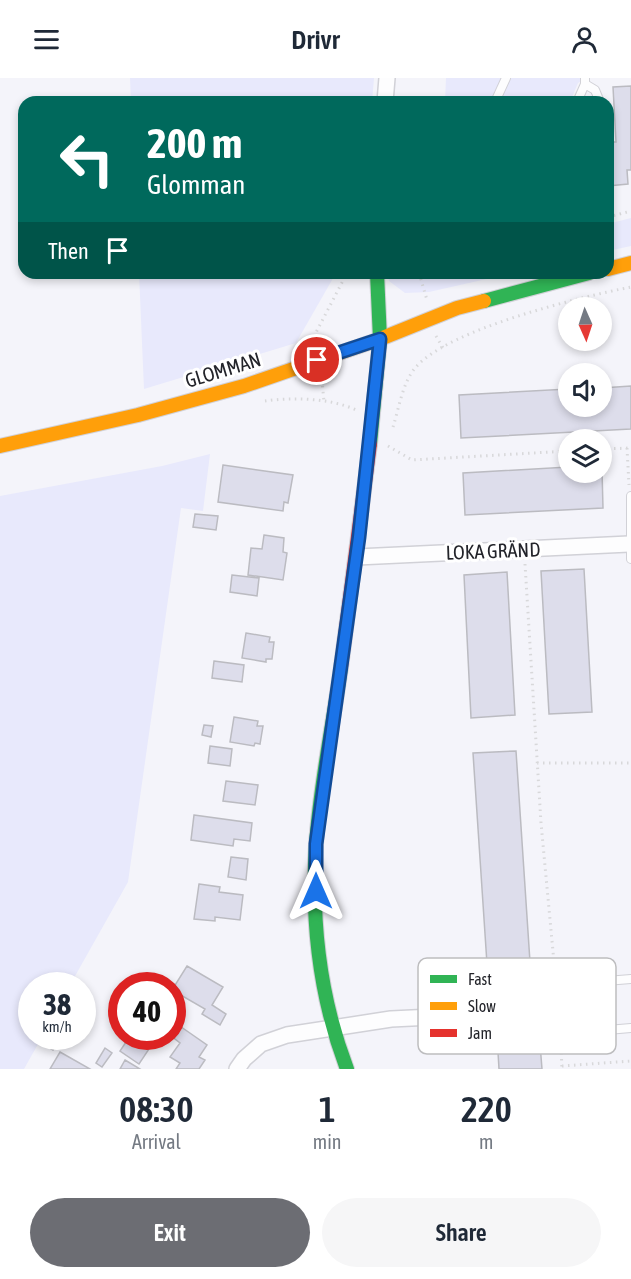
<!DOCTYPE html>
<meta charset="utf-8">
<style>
body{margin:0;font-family:"Asap Condensed",sans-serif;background:#f6f6f7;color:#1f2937;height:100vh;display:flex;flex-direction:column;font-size:22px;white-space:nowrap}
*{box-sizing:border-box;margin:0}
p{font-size:20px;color:#747a83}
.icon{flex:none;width:33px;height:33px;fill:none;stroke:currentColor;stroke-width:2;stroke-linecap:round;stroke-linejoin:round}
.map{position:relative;height:991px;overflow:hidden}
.panel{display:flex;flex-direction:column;background:#fff;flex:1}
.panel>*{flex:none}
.top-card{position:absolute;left:18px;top:18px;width:596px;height:183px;border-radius:18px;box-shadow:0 3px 9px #0003;background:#00695c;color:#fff;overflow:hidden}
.needle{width:39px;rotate:177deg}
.controls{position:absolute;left:558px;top:219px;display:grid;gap:12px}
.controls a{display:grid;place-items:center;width:54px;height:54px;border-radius:50%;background:#fff;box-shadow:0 3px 9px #0003;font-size:30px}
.speed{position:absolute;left:18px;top:894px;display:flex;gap:12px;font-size:30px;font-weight:700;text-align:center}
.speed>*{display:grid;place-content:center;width:78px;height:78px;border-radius:50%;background:#fff;box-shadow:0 3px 9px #0003;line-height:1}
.speed small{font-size:15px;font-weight:400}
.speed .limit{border:9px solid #d22;background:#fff;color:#111}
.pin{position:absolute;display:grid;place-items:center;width:51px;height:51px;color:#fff;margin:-26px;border:3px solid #fff;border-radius:50%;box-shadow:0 2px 6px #0007}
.me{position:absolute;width:66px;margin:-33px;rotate:0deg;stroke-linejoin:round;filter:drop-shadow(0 0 4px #0008)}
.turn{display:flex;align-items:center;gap:21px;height:126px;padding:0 30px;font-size:27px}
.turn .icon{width:78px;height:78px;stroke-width:2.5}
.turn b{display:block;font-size:42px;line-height:51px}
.then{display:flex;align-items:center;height:57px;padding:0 30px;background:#0003;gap:12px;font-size:22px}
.eta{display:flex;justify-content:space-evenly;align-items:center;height:102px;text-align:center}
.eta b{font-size:36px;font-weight:600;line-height:42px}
.action{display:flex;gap:12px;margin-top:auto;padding:12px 30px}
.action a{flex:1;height:69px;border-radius:36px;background:#6c6d73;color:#fff;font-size:24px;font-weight:600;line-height:69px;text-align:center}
.action a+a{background:#f6f6f7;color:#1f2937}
header{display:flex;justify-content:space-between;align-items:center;height:78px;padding:0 30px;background:#fff;font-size:27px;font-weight:600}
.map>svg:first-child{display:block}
.green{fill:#e8e9fc}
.building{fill:#ddddeb;stroke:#bbbbc1;stroke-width:1.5}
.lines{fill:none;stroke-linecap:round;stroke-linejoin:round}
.lane-casing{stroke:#d1d1d7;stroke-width:10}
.street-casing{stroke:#d1d1d7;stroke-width:18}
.fast-casing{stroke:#d1d1d7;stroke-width:16}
.slow-casing{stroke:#d1d1d7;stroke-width:16}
.jam-casing{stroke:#d1d1d7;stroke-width:16}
.path{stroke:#d8d8da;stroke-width:3;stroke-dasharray:1.5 4.5;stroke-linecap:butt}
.lane{stroke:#fdfdfe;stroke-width:8}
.street{stroke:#fdfdfe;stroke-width:15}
.fast{stroke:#30b455;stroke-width:14}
.slow{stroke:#ff9f0a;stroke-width:14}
.jam{stroke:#e5322d;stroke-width:14}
.route-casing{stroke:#114b97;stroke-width:15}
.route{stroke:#1a73e8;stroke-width:10}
.labels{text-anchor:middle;stroke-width:6;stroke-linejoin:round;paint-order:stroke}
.street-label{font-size:20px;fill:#23242a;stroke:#fff}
.key{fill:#fff;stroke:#bdbdbf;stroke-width:1.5}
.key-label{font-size:16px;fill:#23242a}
</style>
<header><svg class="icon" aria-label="menu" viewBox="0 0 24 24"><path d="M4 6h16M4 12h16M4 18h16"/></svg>Drivr<svg class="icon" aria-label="person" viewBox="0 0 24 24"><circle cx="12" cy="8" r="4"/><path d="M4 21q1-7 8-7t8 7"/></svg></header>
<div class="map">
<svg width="631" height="991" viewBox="0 0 631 991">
<rect width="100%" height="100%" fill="#f4f4fa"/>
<path class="green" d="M130,0H374L372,24H131Z
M446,0H587L578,5L570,24H445Z
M631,140V168L608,173V146Z
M139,195H336L296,265L144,311Z
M387,195H513L429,214L405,215L389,203Z
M210,376L203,433L181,430L128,804L70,907L32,908V958L42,959L24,991H0V418L162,388Z"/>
<path class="building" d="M631,8V92H627L628,106L608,108V64H616L613,9Z
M631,308V351L461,360L459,317L568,311V328H602V310Z
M223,387L293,397L288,425L284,424L283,433L218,424Z
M568,389V394H602V392L603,430L465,437L463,395Z
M195,436L218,438L216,452L193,449Z
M264,457L284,460L283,474L287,475L283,502L248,497L251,470L262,471Z
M584,491L592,634L549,636L541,493Z
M507,494L515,637L471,640L464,497Z
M232,497L259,500L257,518L230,514Z
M246,555L270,559L269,564H274L272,581H266V584L242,580Z
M214,583L244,587L242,604L212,600Z
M234,639L258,643L257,648H263L260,666L255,665L254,668L230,664Z
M204,647L213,648L211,659L202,657Z
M210,668L232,671L230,688L208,685Z
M516,673L531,899L488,901L473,675Z
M226,703L258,707L255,727L223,723Z
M194,737L252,745L250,763L234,761L233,768L191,762Z
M231,779L248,781L246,802L228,799Z
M199,806L220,809L219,814L243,817L240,842L215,839V843L194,841Z
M187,888L223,909L212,927L226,936L220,947L202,936L205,931L172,912Z
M174,944L207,967L199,979L205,982L199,991H176L180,985L170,979L180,965L171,958Z
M539,953L542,991H499L497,957Z
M49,958H61L53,972L44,967Z
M130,958H137L151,968L139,986L120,973Z
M105,970L112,975L102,989L96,985Z
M60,974L90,991H50Z
M125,982L140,991H120Z"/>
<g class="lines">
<g class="lane-casing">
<path id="lane" d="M585,6L595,12L600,24
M495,24L506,0
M577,24L585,6V0
M631,418V481
M631,901L556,907L560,956L631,950"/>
</g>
<g class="street-casing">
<path id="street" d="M385,24L387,0
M357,479L629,466
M237,991L244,981L261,966L287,957L391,941L558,933"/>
</g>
<g class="fast-casing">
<path id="fast" d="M484,223L589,195
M370,366L380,261L377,195
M341,589C333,647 320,707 316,766C311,842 320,920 347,991"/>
</g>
<g class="slow-casing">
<path id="slow" d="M608,191L631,185
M0,368L138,337L244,308L380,261L457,230L484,223"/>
</g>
<g class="jam-casing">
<path id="jam" d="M341,589L370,366"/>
</g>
<path class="path" d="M608,139L631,133
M419,195L427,222
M436,258L443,270
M311,264L347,195
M322,302L324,324
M265,323C292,319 331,320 356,332
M393,349C399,330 403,303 416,289C449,251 580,219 631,209
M388,368L412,382L568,373
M627,370L629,407
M602,371L631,370
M525,486L541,745L555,895
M537,685H631
M561,969L562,991
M562,988L631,983"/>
<use href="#lane" class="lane"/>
<use href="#street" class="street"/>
<use href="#fast" class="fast"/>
<use href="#slow" class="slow"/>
<use href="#jam" class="jam"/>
</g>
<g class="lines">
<g class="route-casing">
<path id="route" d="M316,813V766L359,459L380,261L317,282"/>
</g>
<use href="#route" class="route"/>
</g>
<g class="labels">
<g class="street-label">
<text transform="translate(223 292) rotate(-17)" y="7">GLOMMAN</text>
<text transform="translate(493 473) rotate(-2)" y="7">LOKA GRÄND</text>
</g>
</g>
<rect x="418" y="880" width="198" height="96" rx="9" class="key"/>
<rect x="430" y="897" width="27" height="8" fill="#30b455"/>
<rect x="430" y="924" width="27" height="8" fill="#ff9f0a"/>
<rect x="430" y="951" width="27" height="8" fill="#e5322d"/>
<g class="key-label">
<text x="468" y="907">Fast</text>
<text x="468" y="934">Slow</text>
<text x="468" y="961">Jam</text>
</g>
</svg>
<div class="controls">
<a><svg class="needle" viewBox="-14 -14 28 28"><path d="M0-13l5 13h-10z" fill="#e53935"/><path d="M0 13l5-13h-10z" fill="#747a83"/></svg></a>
<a><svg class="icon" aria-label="sound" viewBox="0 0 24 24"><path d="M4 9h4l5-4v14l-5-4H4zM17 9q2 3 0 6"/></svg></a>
<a><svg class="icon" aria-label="layers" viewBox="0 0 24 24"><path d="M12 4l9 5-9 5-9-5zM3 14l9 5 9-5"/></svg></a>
</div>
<div class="speed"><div>38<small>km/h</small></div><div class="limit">40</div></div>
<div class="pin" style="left:317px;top:282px;background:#d93025"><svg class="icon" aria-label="arrive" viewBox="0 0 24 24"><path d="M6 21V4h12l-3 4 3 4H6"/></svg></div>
<svg class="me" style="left:316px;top:813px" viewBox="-20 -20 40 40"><path d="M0-17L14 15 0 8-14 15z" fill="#1a73e8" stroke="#fff" stroke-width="4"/></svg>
<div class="top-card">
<div class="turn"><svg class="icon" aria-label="left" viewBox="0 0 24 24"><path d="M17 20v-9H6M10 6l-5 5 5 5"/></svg><div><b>200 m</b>Glomman</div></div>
<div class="then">Then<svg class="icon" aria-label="arrive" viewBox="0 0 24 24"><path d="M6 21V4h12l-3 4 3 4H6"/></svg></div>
</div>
</div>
<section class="panel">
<div class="eta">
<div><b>08:30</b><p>Arrival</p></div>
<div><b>1</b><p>min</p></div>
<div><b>220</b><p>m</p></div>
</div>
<div class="action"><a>Exit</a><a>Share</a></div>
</section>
